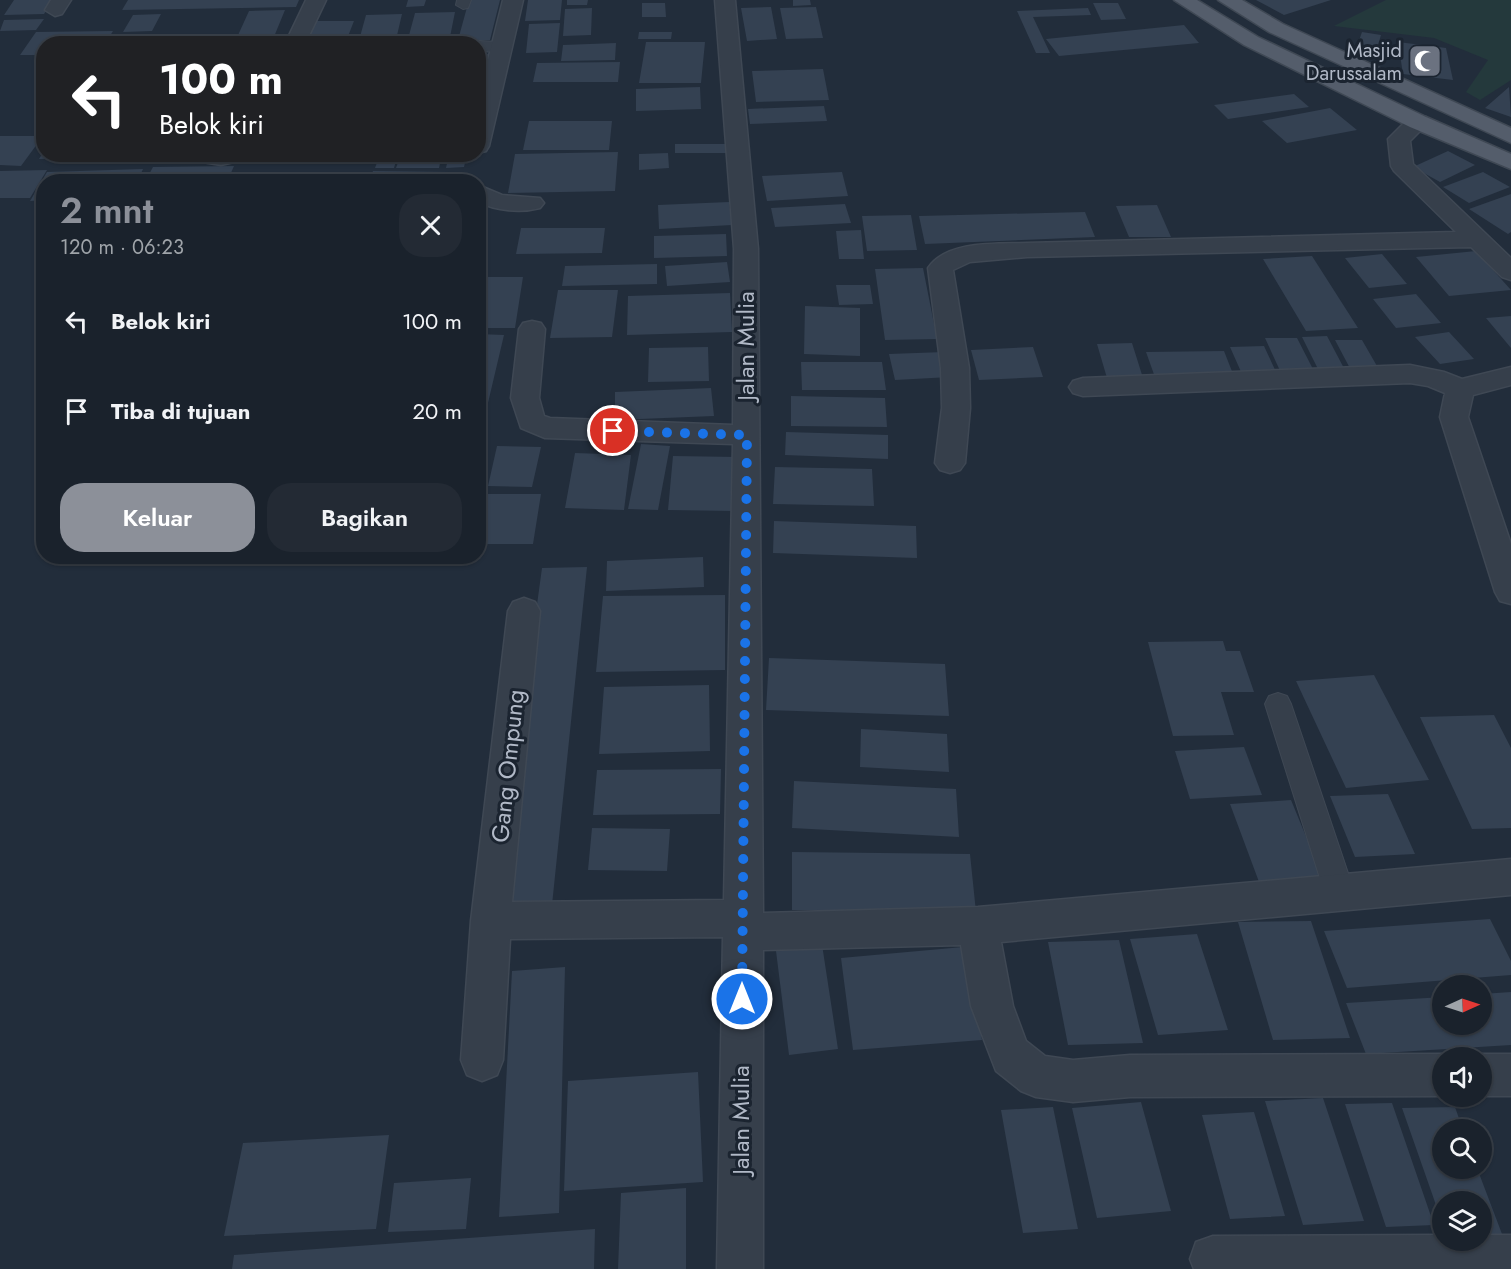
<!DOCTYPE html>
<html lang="id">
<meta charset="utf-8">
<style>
body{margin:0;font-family:Jost,sans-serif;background:#232a34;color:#f1f3f6;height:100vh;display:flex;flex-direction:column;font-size:22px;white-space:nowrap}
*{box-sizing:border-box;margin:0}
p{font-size:20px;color:#9fa4a9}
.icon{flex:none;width:33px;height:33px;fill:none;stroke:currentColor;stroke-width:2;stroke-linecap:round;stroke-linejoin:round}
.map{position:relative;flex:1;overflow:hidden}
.details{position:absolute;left:36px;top:174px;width:450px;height:390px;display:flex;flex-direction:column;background:#1a222c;border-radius:24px;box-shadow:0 2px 4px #0004,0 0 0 2px #383f48}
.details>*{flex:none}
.banner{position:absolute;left:36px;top:36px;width:450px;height:126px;border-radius:24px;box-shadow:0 2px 4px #0004,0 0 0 2px #383f48;background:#202124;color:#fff;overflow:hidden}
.needle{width:39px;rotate:87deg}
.controls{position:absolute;left:1432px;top:975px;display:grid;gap:12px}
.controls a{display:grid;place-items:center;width:60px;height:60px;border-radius:50%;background:#1a222c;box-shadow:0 2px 4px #0004,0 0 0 2px #383f48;font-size:30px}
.pin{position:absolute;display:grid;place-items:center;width:51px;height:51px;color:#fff;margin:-26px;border:3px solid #fff;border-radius:50%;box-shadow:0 2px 6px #0007}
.me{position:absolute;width:66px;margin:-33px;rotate:0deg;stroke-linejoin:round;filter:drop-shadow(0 0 4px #0008)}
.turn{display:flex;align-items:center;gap:21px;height:126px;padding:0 24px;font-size:27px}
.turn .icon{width:78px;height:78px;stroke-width:2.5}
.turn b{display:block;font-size:42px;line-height:51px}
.round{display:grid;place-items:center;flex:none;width:63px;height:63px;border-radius:24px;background:#232a34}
.head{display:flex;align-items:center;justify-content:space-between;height:102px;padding:0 24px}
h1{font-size:36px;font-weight:600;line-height:45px;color:#8c9099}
.button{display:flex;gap:12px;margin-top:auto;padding:12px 24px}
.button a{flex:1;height:69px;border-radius:24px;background:#8c9099;color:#fff;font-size:24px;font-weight:600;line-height:69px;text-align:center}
.button a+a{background:#232a34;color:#f1f3f6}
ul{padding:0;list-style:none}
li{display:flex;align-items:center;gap:18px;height:90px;padding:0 24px}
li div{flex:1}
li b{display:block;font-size:22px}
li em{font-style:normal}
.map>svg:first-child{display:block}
.green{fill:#24393c}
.building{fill:#344152}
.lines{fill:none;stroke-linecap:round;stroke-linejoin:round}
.service-casing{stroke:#3f4854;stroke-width:2}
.minor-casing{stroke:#3f4854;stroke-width:3}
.primary-casing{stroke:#3f4854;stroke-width:3}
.service{fill:#363f4b;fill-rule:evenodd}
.minor{fill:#363f4b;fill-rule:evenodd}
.primary{fill:#545d6b;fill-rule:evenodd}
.route{stroke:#1a73e8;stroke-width:10;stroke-dasharray:0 18}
.labels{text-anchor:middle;stroke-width:6;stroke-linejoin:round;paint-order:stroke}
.far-poi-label{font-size:20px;fill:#b1b9c7;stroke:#1b2430;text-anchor:end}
.street-label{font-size:24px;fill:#b1b9c7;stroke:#1b2430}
</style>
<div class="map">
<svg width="1511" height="1269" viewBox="0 0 1511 1269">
<rect width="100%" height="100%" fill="#222d3b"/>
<path class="green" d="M1386,0H1511V80L1480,100L1466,92L1488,60L1434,38L1334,26Z"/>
<path class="building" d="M14,0H53L44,14L4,15Z
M128,0H299L296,7L122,10Z
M408,0H426L424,6L406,7Z
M469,0H500L490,40H458Z
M528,0H562L560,20L525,21Z
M567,0H588L587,5H567Z
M793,0H810L811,5L793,6Z
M1256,0H1331L1284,15Z
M642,3H665L666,17H642Z
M1093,3H1118L1126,19L1101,20Z
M771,7L777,39L747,41L741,8Z
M816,7L823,38L786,39L780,8Z
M592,8L591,35L563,36L565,9Z
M1088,8L1091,15L1033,17L1050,53H1036L1017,11Z
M285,10L271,44H234L249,11Z
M455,12L450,37L408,39L415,13Z
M161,14L152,31L123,32L133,15Z
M402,14L395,44H358L366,15Z
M44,19L36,30L0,31L4,20Z
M314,21H354L345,44H304Z
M560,23L557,52L526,53L529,24Z
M1184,25L1199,43L1059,56L1046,39Z
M113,31L105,44H44V55H20L36,32Z
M639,32H672L671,39H638Z
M1362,32L1381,35L1374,59L1354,55Z
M646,42H705L701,83H639Z
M1398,42L1446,48L1453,80L1403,74Z
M616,43L615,60L561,61L563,45Z
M478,53L489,54L482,71H478Z
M620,62L618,82H533L537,63Z
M823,69L829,100L756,102L752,71Z
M700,87L701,109L636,111V89Z
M1509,87L1511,117L1485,108Z
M1294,94L1309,107L1228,119L1214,105Z
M824,106L827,121L750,124L748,109Z
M1330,108L1357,130L1287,143L1262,121Z
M529,121H612L609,150H523Z
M0,136H43L21,166L0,165Z
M675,144H727L726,153H675Z
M44,151V154H114L113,157L39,159Z
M1448,151L1475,165L1440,182L1413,167Z
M618,152L615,191L508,193L515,154Z
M668,153L669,168L639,170V154Z
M380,154H398L394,168H375Z
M401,154H442L439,168H396Z
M449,154H467L464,167L446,168Z
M234,166L227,182H145L153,167Z
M143,169L137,182H44V200L30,201L47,172Z
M47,170L30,198H0V171Z
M373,171L451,172L448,182H368Z
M842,172L848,196L767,201L762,176Z
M1483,172L1510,187L1469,203L1443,187Z
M1511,194V232L1508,234L1469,209Z
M729,202L732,225L659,229L658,205Z
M845,204L851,223L775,227L771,208Z
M1157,205L1171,237H1129L1116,206Z
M1085,212L1095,237L925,244L919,216Z
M911,215L917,250L867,251L862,216Z
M521,228H605L602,253L516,254Z
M861,230L864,259H839L836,231Z
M726,234L727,256L654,258V236Z
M1476,251L1511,290L1449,296L1416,257Z
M1382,254L1407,284L1369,288L1345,258Z
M1312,256L1358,328L1306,331L1263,259Z
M727,262L730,282L667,286L665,266Z
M657,264V284L562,286L565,266Z
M923,268L937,339L885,340L875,269Z
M478,277H523L515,328H478Z
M836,285H870L873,304L839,305Z
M558,290H618L612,337L550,338Z
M730,293L732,332L627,335L628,296Z
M1416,294L1441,323L1396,328L1373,299Z
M805,306L860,308V356L804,354Z
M1511,316V348L1486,318Z
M1449,332L1474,359L1440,364L1415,337Z
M478,334L504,335L479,441H478Z
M1327,336L1347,374L1321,375L1302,337Z
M1265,338H1297L1316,375H1282Z
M1335,340H1362L1381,373L1353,374Z
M1132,343L1143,378H1107L1097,344Z
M1264,346L1277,374H1242L1230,347Z
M708,347L709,381L648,382L649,348Z
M1033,347L1043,377L979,380L971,350Z
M1224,351L1235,379L1156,380L1146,352Z
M944,352L950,377L895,380L889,354Z
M801,362H882L886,390H802Z
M711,388L714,416L615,420V392Z
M791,396L885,398L887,427L791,426Z
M786,432L888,435V459L785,455Z
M641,444L670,446L658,510L628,509Z
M497,446L541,447L532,487L488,486Z
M575,453L631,455L624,510L565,508Z
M673,456L738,457L735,511L668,510Z
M775,467L872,469L874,506L773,504Z
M481,494H541L533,544H478Z
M774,521L916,526L917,558L773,553Z
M703,557L704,587L606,591L607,561Z
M587,567L552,905H496L542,568Z
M725,595V670L596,672L603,596Z
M1223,641L1226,651H1240L1254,692H1221L1234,735L1173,736L1148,642Z
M769,658L945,664L949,716L766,710Z
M1374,675L1429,780L1346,788L1296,681Z
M709,685L710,751L599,754L604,687Z
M1494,715L1511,748V828L1472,829L1420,717Z
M861,729L947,734L949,772L860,767Z
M1244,747L1262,795L1190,799L1175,751Z
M721,769L720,814L593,815L597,770Z
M794,781L956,789L959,837L792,828Z
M1388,794L1415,854L1355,857L1330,796Z
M1291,800L1326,885L1262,890L1230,804Z
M592,828L670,829L667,871L588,870Z
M792,852L970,854L976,912L792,910Z
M1490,919L1511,961V975L1347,988L1324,931Z
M1311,921L1350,1038L1273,1040L1238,922Z
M1197,934L1228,1030L1158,1035L1130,939Z
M821,938L838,1049L789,1055L775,943Z
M1119,940L1143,1043L1068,1045L1048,942Z
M963,947L982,1040L853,1050L841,958Z
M565,967L559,1213L499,1217L512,971Z
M1511,992V1045L1366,1054L1346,1003L1443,997V1024H1482V994Z
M698,1072L703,1182L564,1191L568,1081Z
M1323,1098L1364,1221L1303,1225L1265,1101Z
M1141,1102L1171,1211L1097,1218L1072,1108Z
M1392,1103L1434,1225L1386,1227L1345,1104Z
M1053,1107L1078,1229L1023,1233L1001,1110Z
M1455,1107L1463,1130H1443V1168H1477L1502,1234L1482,1235V1202H1443V1225L1402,1108Z
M1254,1112L1285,1216L1230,1219L1202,1115Z
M389,1135L376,1229L224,1236L243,1143Z
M471,1178L466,1229L388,1232L394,1183Z
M686,1188V1269H618L621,1193Z
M595,1229L594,1269H232L234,1255Z"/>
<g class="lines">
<g class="service-casing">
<path id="service" d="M457,0H471L468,8L463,9L456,5Z
M478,41L500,42L508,47L500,52L478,51V44H472Z
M1278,693L1287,696L1291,704L1354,891L1350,901L1339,905L1328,901L1324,891L1265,704L1269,696Z"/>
</g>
<g class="minor-casing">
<path id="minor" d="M51,0H71L62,14L55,16L45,10Z
M306,0H326L305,44H285Z
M503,0H523L489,146L486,151L478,153V100Z
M715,0H735L758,249L763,913L978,907L1511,859V895L1001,942L1013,1006L1026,1041L1045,1056L1073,1060L1130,1055L1443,1054L1452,1058H1443V1096L1130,1097L1073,1102L1036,1097L1021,1091L996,1071L971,1006L961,945L763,950V1269H717L723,937L510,939L503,1060L497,1075L482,1081L467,1075L461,1060L471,921L508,611L513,602L524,598L535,602L540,611L512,902L724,900L733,444L545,438L521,428L511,398L519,329L523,323L532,321L541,323L545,329L539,398L544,416L550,418L733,425L734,249Z
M1418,115L1426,117L1429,122L1410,141L1413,164L1511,258V280L1502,277L1471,247L1027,257L970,262L953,270L969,368L970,408L965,463L960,470L950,473L940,470L935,463L942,408L941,368L928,268C947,240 997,244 1027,243L1456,232L1394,171L1391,166L1388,139L1410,117Z
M181,154H250L247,159L221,165L184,159Z
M478,185L502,195L540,198L544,203L540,208C521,213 496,211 478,202Z
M1410,365L1444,372L1462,379L1511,367V385L1473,395L1468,417L1511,544V604L1500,601L1495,592L1440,417L1445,393L1428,386L1410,383L1083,396L1073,393L1069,387L1073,381L1083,378Z
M1482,1054H1511V1096H1482V1058H1473Z
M1443,1235V1240H1482V1235H1511V1269H1194L1190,1259L1196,1242L1213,1236Z"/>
</g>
<g class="primary-casing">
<path id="primary" d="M1174,0H1197L1258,37L1426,117L1511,154V169L1410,127L1244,45Z
M1218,0H1242L1283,24L1511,128V143L1269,32Z"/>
</g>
<use href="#service" class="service"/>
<use href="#minor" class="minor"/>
<use href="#primary" class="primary"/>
</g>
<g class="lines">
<path class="route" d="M613,431L747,435L742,999"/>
</g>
<defs>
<g id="mosque-square" transform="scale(1.725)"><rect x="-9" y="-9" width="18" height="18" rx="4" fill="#6b7280" stroke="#1b2430"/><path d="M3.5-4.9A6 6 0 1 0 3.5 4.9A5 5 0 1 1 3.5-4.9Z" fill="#fff"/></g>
</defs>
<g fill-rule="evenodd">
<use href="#mosque-square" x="1425" y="61"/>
</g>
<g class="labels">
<g class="far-poi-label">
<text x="1402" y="57">Masjid<tspan x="1402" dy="23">Darussalam</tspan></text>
</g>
<g class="street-label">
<text transform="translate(746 346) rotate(-90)" y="8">Jalan Mulia</text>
<text transform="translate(508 766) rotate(-84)" y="8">Gang Ompung</text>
<text transform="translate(741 1120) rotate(-90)" y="8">Jalan Mulia</text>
</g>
</g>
</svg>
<div class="controls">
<a><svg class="needle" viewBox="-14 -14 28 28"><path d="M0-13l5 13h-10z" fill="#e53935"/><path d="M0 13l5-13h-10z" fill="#9fa4a9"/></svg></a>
<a><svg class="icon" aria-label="sound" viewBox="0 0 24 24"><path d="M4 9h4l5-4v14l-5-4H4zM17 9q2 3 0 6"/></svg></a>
<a><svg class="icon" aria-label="search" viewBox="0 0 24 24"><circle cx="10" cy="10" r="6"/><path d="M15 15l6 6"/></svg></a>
<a><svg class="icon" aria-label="layers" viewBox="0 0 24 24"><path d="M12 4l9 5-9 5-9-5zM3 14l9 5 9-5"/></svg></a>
</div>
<div class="pin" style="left:613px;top:431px;background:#d93025"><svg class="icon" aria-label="arrive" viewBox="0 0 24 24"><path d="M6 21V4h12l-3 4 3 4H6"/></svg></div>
<svg class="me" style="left:742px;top:999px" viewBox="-20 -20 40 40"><circle r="17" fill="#1a73e8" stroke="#fff" stroke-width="3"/><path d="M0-11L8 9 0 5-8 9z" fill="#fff"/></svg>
<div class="banner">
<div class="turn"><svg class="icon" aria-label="left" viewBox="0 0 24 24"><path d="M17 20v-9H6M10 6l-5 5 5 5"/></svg><div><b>100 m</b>Belok kiri</div></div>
</div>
<section class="details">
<div class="head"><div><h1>2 mnt</h1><p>120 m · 06:23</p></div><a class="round"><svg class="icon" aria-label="close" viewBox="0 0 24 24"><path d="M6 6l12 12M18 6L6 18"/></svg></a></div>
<ul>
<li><svg class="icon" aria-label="left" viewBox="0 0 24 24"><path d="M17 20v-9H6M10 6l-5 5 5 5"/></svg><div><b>Belok kiri</b></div><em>100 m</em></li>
<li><svg class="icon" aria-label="arrive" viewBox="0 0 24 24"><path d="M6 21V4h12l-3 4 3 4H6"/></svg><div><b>Tiba di tujuan</b></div><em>20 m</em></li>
</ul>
<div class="button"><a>Keluar</a><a>Bagikan</a></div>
</section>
</div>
